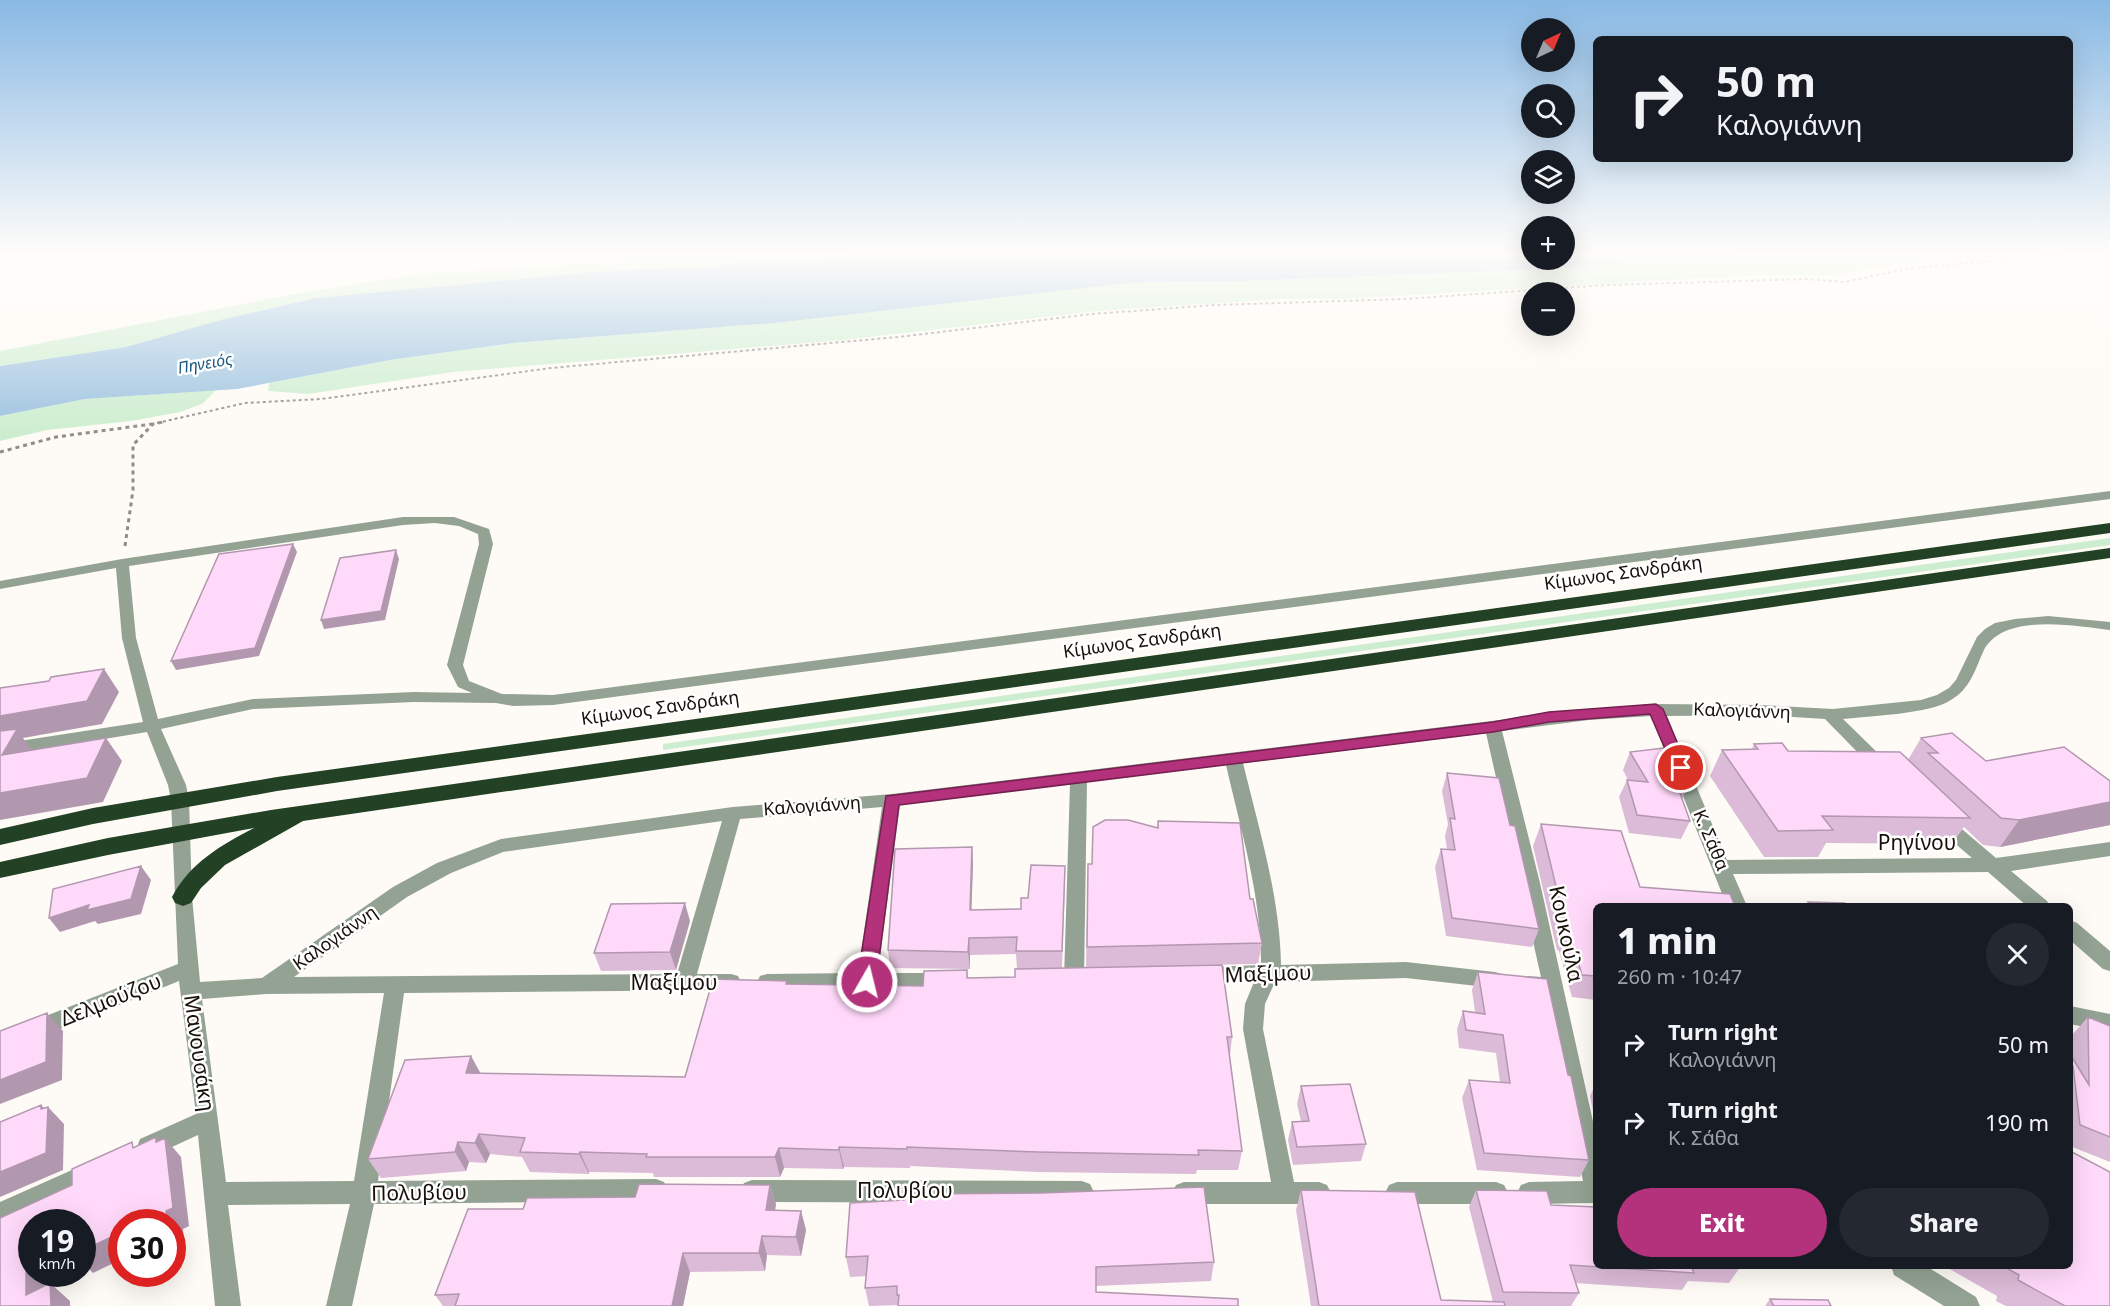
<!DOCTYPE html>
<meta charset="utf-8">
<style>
body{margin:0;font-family:"Noto Sans",sans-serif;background:#242831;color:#f1f3f6;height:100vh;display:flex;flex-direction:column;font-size:22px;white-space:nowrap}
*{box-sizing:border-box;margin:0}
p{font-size:20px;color:#9ea1a6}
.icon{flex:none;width:33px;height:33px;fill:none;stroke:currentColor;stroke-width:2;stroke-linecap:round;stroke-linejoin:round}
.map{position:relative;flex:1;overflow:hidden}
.drawer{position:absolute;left:1593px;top:903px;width:480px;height:366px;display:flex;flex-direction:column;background:#171b24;border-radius:9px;box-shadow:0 6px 24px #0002}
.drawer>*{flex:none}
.top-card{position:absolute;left:1593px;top:36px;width:480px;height:126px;border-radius:9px;box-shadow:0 6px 24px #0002;background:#171b24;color:#f1f3f6;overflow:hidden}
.needle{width:39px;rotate:44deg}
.buttons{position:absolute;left:1521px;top:18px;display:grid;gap:12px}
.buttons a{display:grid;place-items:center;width:54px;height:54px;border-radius:50%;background:#171b24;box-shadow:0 6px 24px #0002;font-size:30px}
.speed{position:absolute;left:18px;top:1209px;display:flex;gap:12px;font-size:30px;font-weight:700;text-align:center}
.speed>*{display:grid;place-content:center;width:78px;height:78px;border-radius:50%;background:#171b24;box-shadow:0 6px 24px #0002;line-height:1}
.speed small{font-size:15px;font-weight:400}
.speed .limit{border:9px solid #d22;background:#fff;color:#111}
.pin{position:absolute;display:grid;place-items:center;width:51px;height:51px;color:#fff;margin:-26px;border:3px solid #fff;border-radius:50%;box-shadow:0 2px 6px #0007}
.me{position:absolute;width:66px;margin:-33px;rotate:8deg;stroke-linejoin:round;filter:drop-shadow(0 0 4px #0008)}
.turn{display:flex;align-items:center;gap:21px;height:126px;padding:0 24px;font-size:27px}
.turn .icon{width:78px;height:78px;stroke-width:2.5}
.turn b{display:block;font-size:42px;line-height:51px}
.round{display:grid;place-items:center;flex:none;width:63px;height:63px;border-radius:32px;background:#242831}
.head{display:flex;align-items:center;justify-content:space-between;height:102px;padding:0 24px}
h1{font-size:36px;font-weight:800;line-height:45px}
.primary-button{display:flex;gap:12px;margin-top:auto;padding:12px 24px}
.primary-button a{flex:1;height:69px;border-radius:36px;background:#b4327c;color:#fff;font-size:24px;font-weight:800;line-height:69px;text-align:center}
.primary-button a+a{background:#242831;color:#f1f3f6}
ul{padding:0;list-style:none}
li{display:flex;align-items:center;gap:18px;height:78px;padding:0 24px}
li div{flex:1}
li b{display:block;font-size:22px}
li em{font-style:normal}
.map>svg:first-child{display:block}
.green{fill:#ccedcf}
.water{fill:#9ac1df}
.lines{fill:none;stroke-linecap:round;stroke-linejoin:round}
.path-far1{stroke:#918b85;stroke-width:2;stroke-dasharray:3 3;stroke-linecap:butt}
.path{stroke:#918b85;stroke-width:3;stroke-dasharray:4 4;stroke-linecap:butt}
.minor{fill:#93a293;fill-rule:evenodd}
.highway{fill:#234124;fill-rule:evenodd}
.wall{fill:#dbbbd7}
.shaded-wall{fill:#b298af}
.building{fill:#ffd9fa;stroke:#b298af;stroke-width:1.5}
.route{fill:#b4327c;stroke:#752051;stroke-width:1.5}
.labels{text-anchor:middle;stroke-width:5;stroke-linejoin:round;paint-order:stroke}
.far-water-label{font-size:16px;font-style:italic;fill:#1a5981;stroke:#fff}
.street-label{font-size:18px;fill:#181109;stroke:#fff}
.near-street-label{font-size:21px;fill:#181109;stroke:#fff}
</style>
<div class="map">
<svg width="2110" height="1306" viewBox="0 0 2110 1306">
<rect width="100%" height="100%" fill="#fefaf5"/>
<path class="green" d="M698,255H858L785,261H746L716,266L593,272L316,298L224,319L126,347L0,366V351L305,292L433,272L522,269L645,257Z
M1748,255H2005L1873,268L1841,275H1760L1344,299H1281L1097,311L844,340L453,372L308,394L268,391L269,383L390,360L514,343L775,323L1138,282L1244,281L1524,270Z
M216,390L202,404L180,412L131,421L47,430L0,441V416L85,399Z
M2110,538V545L663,750V744Z"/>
<path class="water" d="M858,255H1531L1532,260H1564L1565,255H1748L1524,270L1244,281L1138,282L775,323L514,343L390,360L237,389L85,399L0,416V366L126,347L224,319L316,298L593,272L716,266L746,261H785Z"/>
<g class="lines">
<path class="path-far1" d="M157,423L245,403L321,399L551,368L898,337L1092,314L1216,305L1404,299L1607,285L1806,279L1844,282L1911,268L2060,255"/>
<path class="path" d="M0,452L56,437L152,424
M125,546L133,490V445L153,424L163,422"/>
<path class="minor" d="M2110,491V499L553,705L513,706L496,703L414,702L253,709L161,729L186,785L189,800L192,897L200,982L262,978L393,887L437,863L501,839L733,807L892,794L1557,713L1656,704L1760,705L1833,709L1921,700L1937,695L1949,688L1956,680L1977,637L1985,629L1995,623L2015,619L2048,616L2110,622V630C2074,626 2002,612 1983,652C1975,670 1970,689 1951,700C1930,714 1870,716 1843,719L1886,761L1888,765L1886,769H1874L1825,719L1760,715L1667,716L1727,860L1972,858L1938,829L1935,824L1938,819L1944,818L1950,819L1996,858L2110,842V856L2011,871L2047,901L2050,906H2027L1988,872L1733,874L1747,906H1727L1651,716L1589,720L1502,731L1540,883L1596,1135V1203L1529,1204L1521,1201L1517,1193L1521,1185L1529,1182L1583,1181L1544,994L1521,990L1518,984L1521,978L1528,976L1541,977L1486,733L1243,763C1259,829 1280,897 1281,965L1406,962L1495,972L1502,974L1505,980L1502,986L1495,988L1406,978L1275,982L1265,1004L1263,1029L1294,1182H1319L1327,1185L1331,1193L1327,1201L1319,1204H1184L1176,1201L1172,1193L1176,1185L1184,1182H1271L1243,1029L1245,1004L1254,982L1205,983L1198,981L1195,975L1198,969L1205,967L1261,965C1262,898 1241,831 1226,765L1087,782L1084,979L1081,985L1074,987L1067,985L1064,979L1070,784L900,805L878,973H944L951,975L954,981L951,987L944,989L767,990L760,988L757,982L760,976L767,974L858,973L882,807L740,819L697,974H731L738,976L741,982L738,988L731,990L404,993L378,1181L656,1179L664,1182L668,1190L664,1198L656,1201L374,1204L352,1306H326L350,1204L228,1205L241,1306H215L198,1135L148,1158L140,1155L137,1147L140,1139L196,1114L179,981L0,1053V1034L178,964L171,800L168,785L147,732L0,756V744L143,722L122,638L116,568L0,589V581L122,559L403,517H454L489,529L493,544L463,665L469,681L502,694L553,695ZM435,523L459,526L478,534L479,544L447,665L458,687L472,693L414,692L253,699L158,719L136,638L129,566L403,525ZM722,821L677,974L294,977L407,897L451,873L503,852ZM384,993L354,1181L226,1182L202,999L266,994Z
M2070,920L2077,923L2110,951V971L2103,969L2070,940Z
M2070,1006L2110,1014V1032L2070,1024Z
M90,1162L98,1165L102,1173L98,1181L0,1226V1202Z
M752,1180L1082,1181L1090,1184L1094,1192L1090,1200L1082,1203L752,1202L744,1199L740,1191L744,1183Z
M1397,1182H1496L1504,1185L1508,1193L1504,1201L1496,1204H1397L1389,1201L1385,1193L1389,1185Z
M1891,1266H1926L1976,1297L1980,1306H1944L1894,1275Z"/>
<path class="highway" d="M2110,523V533L277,791L93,824L0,845V829L93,808L277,777Z
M2110,548V558L303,821L225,865L201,888L191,903L183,906L175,903L172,897C190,863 221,845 254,828L108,855L0,878V862L108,838L271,810Z"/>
</g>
<path class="wall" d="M1921,738L1986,761L2110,781V825L2000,847L1983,845L1964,827L1952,844L1826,843L1818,857H1764L1710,776L1722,750L1752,749L1754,744L1788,751L1908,760Z
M1630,752L1689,783L1682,799L1690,821L1681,839L1629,833L1619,797L1627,780H1628L1623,770Z
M1447,773L1510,825L1539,929L1532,947L1446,936L1435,867L1441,849H1447L1445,836L1448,824L1442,791Z
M1158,821L1250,899L1262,943L1258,964L1197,965L1232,1037L1230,1056L1242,1151L1238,1170H1197L1196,1174L1038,1172L910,1166V1168L844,1167L843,1169L784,1168L780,1177H654L653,1173L589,1172V1174L530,1172L522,1157L490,1154L486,1163L469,1162L466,1171L381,1178L368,1159L471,1056L480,1073L685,1077L788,984L923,986L967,970L968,978L1015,977L1017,969L1016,954L970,955V969L890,968L888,950L972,847L973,864L971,910L1021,909L1028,898L1065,884L1062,968L1086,967L1088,864H1092L1157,828Z
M1541,824L1596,906V1000L1572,997L1559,951L1557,950L1533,846Z
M690,921L676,970L601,971L594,953Z
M1478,972L1568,1075L1589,1160L1580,1177L1477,1170L1462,1098L1469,1080L1500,1082L1496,1053L1459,1048L1457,1029L1463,1011L1475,1012L1472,990Z
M2088,1017L2110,1026V1162L2070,1146V1054L2072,1057V1035Z
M1596,1083V1125L1590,1096Z
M1301,1086L1366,1144L1361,1161L1293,1165L1288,1140L1292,1122L1301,1121L1297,1104Z
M770,1185L776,1204L775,1210L801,1211L806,1230L801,1256L767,1255L765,1271L690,1272L683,1306H443L435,1295L523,1209L635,1197Z
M1301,1190L1441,1300L1493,1302L1469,1207L1476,1190L1551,1205L1596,1266H1741L1729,1283L1688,1281L1682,1290L1575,1283L1579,1293L1571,1306H1311L1296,1210Z
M850,1203L1214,1262L1211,1281L1096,1286L898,1305L869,1306L865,1288L866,1276L850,1277L846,1257Z
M1946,1266H2070L2110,1306H2006L1996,1301L1997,1296L1946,1267Z
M1770,1299L1831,1306H1765Z"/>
<path class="shaded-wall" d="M293,544L297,552L259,656L176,670L171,661Z
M396,550L399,559L385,620L324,629L321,620Z
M104,669L119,692L102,724L23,738L34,753L2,755L0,742V716Z
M106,738L122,761L103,802L0,820V793Z
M2110,802V825L2000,847L2019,820Z
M972,847L973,864L971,927L970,910Z
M141,866L151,880L141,914L98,924L95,921L60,932L49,918Z
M685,903L690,921L676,970L670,952Z
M969,938L970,955V969L968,952Z
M47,1013L63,1031L62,1080L0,1104V1080Z
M471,1056L482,1076L466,1073Z
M41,1105L47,1111L48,1107L64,1124L63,1170L0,1197V1172L41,1109Z
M479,1134L490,1154L486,1163L475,1143Z
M156,1137L167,1150L165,1138L181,1157L189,1226L183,1229L185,1259L172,1266V1222H167Z
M458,1142L469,1162L466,1171L455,1152Z
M839,1147L844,1167L843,1169L839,1150Z
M779,1148L784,1168L780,1177L775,1157Z
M580,1152L589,1172V1174L579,1154Z
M770,1185L776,1204L772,1229L766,1210Z
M801,1211L806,1230L801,1256L796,1237Z
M122,1232V1259L93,1273L82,1262V1239Z
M762,1236L767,1255L765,1271L759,1253Z
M32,1249V1274H46V1306L26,1295V1252Z
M683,1253L690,1272L683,1306H672Z
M145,1274H157L149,1277Z
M50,1283L70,1301V1306H51Z"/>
<path class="building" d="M293,544L255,648L171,661L219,554Z
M396,550L381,611L321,620L340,558Z
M104,669L87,701L0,716V688L49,681L51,677Z
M17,729L2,755L106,738L87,778L0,793V731Z
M1952,733L1986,761L2064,747L2110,781V802L2019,820L2001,818L1928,753H1938L1921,738Z
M1782,743L1788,751L1900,752L1970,818L1822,816L1833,830L1778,831L1722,750L1758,749L1754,744Z
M1672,747L1689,783L1676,782L1690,821L1637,815L1627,780L1648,782L1630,752Z
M1447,773L1499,778L1510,825L1515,826L1539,929L1452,918L1441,849L1455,850L1450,818L1455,819Z
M1105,820H1128L1158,828V821L1240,823L1250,899H1253L1262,943L1087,947L1088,864H1092L1093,827Z
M1541,824L1621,831L1640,887L1730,894L1735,906H1596V976L1582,975L1568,928H1566Z
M972,847L970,910L1021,909V898H1028L1031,865L1065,866L1062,951H1016L1017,937L969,938L968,952L888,950L895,849Z
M141,866L131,899L87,910L89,905L49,918L53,889Z
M1808,902L1845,903L1847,906H1811Z
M685,903L670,952L594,953L611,904Z
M1222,965L1232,1037H1227L1242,1151L1198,1150L1199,1155L1038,1152L907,1147V1149L839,1147V1150L779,1148L775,1157H646L647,1154L580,1152L579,1154L520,1152L525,1138L479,1134L475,1143L458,1142L455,1152L368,1159L405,1060L471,1056L466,1073L685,1077L713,979L787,981L786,984L923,986L924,971L967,970V978L1015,977V969Z
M1478,972L1547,979L1568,1075L1571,1076L1589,1160L1484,1153L1469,1080L1510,1083L1503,1035L1466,1030L1463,1011L1485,1014Z
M47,1013L46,1062L0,1080V1031Z
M2088,1017L2110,1026V1137L2080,1125L2073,1066L2070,1065V1054L2089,1085Z
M1350,1084L1366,1144L1297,1147L1292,1122L1309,1121L1301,1086Z
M41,1105V1109L48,1107L46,1153L0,1172V1122Z
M156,1137V1142L165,1138L173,1208L166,1211L167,1222H122V1232L82,1251V1222H32V1249L26,1252V1295L50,1283L51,1306H0V1218L72,1185V1169L132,1142L133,1148Z
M2070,1151L2110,1172V1306H2065L2018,1280L2019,1275L2003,1266H2070Z
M639,1184L770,1185L766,1210L801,1211L796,1237L762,1236L759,1253H683L672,1306H455L459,1294L435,1295L468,1209H523L527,1198L635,1197Z
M1204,1187L1214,1262L1096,1267V1292L1238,1299V1306H898L899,1295H897V1286L865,1288L868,1256L846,1257L850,1203L904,1200L905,1194L1041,1193Z
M1301,1190L1415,1192L1441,1300L1504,1302L1505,1306H1319Z
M1476,1190L1547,1191L1551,1205L1596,1207V1266H1691L1694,1273L1570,1265L1579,1293L1503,1292Z
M1770,1299L1828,1300L1831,1306H1774Z"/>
<linearGradient id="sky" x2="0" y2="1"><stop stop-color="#89b9e4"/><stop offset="0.58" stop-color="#fffdfa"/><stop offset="1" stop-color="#fffdfa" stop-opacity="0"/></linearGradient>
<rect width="2110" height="438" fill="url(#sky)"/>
<path class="route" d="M1656,704L1663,709L1688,768L1686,772H1675L1650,714L1549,722L1493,732L899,805L876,982L873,987L867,989L860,987L857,982L886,796L1493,722L1549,712Z"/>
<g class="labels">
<g class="far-water-label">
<text transform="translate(205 363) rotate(-10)" y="6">Πηνειός</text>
</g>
<g class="street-label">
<text transform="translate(1623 573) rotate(-8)" y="6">Κίμωνος Σανδράκη</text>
<text transform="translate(1142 641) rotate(-8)" y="6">Κίμωνος Σανδράκη</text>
<text transform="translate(660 708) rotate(-8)" y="6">Κίμωνος Σανδράκη</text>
<text transform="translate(1742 711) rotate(2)" y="6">Καλογιάννη</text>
<text transform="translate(812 806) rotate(-4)" y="6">Καλογιάννη</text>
<text transform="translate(1711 840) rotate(67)" y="6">Κ. Σάθα</text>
<text transform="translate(335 938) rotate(-35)" y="6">Καλογιάννη</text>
</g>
<g class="near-street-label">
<text x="1917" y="850">Ρηγίνου</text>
<text transform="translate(1566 934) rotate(78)" y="7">Κουκούλα</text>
<text transform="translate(1268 974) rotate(-2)" y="7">Μαξίμου</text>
<text x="674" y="990">Μαξίμου</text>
<text transform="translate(111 1000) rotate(-22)" y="7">Δελμούζου</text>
<text transform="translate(199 1053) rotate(82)" y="7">Μανουσάκη</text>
<text x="905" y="1198">Πολυβίου</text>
<text transform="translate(419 1193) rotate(-1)" y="7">Πολυβίου</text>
</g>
</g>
</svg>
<div class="buttons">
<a><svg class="needle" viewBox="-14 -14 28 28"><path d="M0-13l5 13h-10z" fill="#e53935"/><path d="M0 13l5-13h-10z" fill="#9ea1a6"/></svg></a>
<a><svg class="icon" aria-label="search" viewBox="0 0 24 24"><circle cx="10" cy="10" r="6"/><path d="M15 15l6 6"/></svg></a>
<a><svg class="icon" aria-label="layers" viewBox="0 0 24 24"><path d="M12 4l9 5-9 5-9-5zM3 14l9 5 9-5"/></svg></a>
<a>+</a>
<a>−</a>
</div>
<div class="speed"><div>19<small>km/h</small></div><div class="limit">30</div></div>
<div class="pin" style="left:1681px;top:768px;background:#d93025"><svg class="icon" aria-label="arrive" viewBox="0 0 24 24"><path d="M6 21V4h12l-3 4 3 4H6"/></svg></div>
<svg class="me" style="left:867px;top:982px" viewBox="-20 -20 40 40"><circle r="17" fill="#b4327c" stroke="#fff" stroke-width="3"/><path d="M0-11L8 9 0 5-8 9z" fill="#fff"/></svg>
<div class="top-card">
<div class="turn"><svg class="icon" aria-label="right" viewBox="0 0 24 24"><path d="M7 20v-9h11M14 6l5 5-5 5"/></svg><div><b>50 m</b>Καλογιάννη</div></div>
</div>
<section class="drawer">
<div class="head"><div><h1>1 min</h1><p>260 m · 10:47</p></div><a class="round"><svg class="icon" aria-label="close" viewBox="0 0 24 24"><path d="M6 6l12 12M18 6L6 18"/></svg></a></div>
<ul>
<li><svg class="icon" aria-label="right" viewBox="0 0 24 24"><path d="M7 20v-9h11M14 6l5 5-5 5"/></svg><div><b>Turn right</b><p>Καλογιάννη</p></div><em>50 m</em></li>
<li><svg class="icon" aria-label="right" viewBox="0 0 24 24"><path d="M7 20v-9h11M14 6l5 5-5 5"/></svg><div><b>Turn right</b><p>Κ. Σάθα</p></div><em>190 m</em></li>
</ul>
<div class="primary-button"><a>Exit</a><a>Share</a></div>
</section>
</div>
